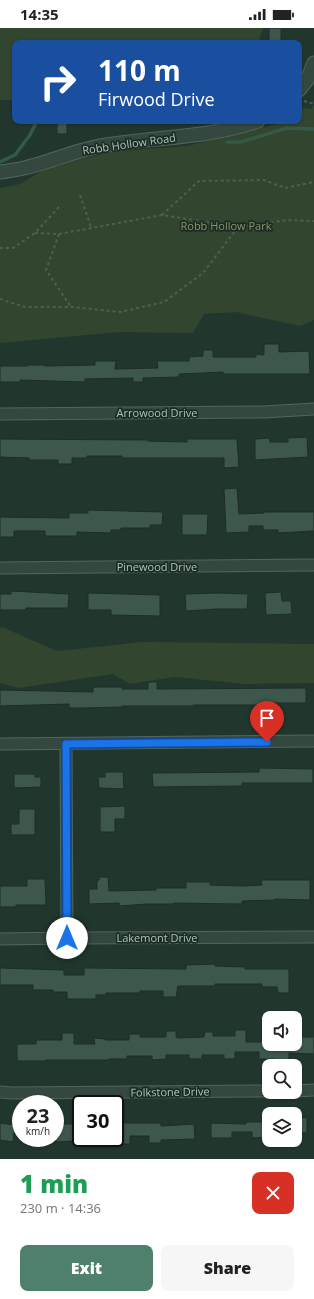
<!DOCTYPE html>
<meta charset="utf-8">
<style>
body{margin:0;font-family:"Open Sans",sans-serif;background:#f6f6f6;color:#222;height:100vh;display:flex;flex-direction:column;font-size:15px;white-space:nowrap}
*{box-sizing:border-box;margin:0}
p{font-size:13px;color:#767676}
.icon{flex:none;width:22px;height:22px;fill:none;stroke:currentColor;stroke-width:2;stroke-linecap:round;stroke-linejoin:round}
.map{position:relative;height:1131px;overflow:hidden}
.side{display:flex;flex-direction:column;background:#fff;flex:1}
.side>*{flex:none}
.banner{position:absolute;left:12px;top:12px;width:290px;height:84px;border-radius:8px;box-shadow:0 1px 3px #0004;background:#1a4fa0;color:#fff;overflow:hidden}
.buttons{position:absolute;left:262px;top:983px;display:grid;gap:8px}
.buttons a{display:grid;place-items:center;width:40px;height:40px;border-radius:8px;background:#fff;box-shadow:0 1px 3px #0004;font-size:20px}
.speed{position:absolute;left:12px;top:1067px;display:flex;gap:8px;font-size:20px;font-weight:700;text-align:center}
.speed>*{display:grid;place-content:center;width:52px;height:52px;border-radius:50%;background:#fff;box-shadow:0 1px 3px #0004;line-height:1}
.speed small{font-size:10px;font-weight:400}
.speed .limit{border:2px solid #111;border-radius:6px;background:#fff;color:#111}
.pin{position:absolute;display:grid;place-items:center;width:34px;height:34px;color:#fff;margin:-41px -17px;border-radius:50% 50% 50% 0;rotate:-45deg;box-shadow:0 0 4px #0007}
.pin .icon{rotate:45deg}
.me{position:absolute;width:44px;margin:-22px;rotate:0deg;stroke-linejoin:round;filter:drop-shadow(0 0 3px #0008)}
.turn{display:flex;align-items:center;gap:14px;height:84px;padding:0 20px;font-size:18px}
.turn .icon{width:52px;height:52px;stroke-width:2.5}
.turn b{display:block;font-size:28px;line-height:34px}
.round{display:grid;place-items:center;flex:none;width:42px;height:42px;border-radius:8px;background:#f6f6f6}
.summary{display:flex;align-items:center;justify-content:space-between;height:68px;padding:0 20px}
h1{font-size:24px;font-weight:800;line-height:30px;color:#1e9e55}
.cta{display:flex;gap:8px;margin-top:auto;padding:8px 20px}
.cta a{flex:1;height:46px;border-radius:8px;background:#4e806b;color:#fff;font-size:16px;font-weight:800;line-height:46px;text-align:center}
.cta a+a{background:#f6f6f6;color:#222}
.status{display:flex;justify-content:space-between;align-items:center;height:28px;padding:0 20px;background:#fff;direction:ltr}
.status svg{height:11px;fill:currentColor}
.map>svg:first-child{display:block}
.green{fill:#32452e}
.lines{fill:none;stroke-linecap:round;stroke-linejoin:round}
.stream{stroke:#325a47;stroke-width:3.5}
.building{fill:#3d574c;stroke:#1c2e26}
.minor-casing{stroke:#52665d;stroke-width:13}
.tertiary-casing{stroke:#52665d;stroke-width:15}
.path{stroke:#4c614e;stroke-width:2;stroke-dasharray:3 3;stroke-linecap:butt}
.minor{stroke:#35483f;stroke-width:11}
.tertiary{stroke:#35483f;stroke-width:13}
.route-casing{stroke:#114b97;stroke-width:10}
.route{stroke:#1a73e8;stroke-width:7}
.labels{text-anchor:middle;stroke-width:3.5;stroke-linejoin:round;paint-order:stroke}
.street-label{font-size:11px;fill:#afc4bb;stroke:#1a2c24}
.park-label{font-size:11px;fill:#8c9467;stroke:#1a2c24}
</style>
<div class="status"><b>14:35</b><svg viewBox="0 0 49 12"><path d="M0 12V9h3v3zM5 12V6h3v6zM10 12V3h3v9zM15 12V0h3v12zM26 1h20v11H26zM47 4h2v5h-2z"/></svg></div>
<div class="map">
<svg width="314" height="1131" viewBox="0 0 314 1131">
<rect width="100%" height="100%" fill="#21372d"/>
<path class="green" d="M0,0H263L258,15H15V72H0Z
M314,77V292L300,298L236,284L204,286L193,305L119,304L0,315V160L20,156L45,141L108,124L187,118L289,93H299V84L303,80L311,81Z
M2,599L57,623L143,614L314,616V655L245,656L174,649L130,656L113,646L18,660L0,655V600Z"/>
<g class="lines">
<path class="stream" d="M227,114H241L287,100L314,101
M0,134L15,127L30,107L37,93"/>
</g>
<path class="building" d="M269,0H281V15H269Z
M57,93H67V106H57Z
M264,316H279V324L309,323L310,346H223V344L179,346V349L143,350V354H133V350L85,351V354L20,352V354H0V338H28V337H45V338L95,337V333H116L115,341L158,340L157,333H189V329L203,328V322H213V329H256V326L264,327Z
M307,409L308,429L255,432V411L269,410L270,414H288V410Z
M0,411L148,412V413L187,414V411H237L239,439L224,440V430H122V428H87V430H72V436H58V432H29V430L0,429Z
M237,460L239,486L264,485V484H314V503L278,505V502H263V498H249V504L226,505L224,461Z
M88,482L163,484L162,497H150V500H121V502H111V505L77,504V508H45V503H14V509H0V489L69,490V485H88Z
M182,486H208L207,507H182Z
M11,563L69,566L68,580H26V582H0V566H11Z
M281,564L282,573H291L292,586L266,587L265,565Z
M88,565L160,567V588L111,587V582H88Z
M216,565L248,566L247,581H217L186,583L185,566Z
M148,654H157V661L306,660V675H269V677H193V678H122V679L83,680H69V676L0,678V662L93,664V659H122V661H148Z
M259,740L313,741V755H242V758L153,759L152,745L259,744Z
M105,744H123L124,761L99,760L98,749H105Z
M14,746H35V749H41V759L14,760Z
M125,778V791H115V804H100V779Z
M19,781H35V807H11V796H19Z
M99,849H108L109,863L156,862V860H186V854H210V857L242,858L262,857L261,852H310V872L275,871V872L242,873V876L173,875V876H147L119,878V875L89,876V861H97V853L99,852Z
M27,851H45L46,877H16V879H0V858H27Z
M215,936V938L245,939V941H289V965H278L277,959H262V956H215V958H178L176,969H163V963H140V965H106V967H96V971H67V964H53V962H33V957H0V940L64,942V947H84V940L186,941V937Z
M235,1002H246V1014H269V1016H301V1009H314V1026L289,1025V1033H274V1031H259V1024H235V1031H224V1027H202V1031H189V1027H166V1031L152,1032V1028H127V1031H109V1032H46V1033H17V1016H36V1012H62V1005H74V1016H95L94,1010L105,1011V1012H129V1006H140V1009H166V1003H176V1009L178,1010L204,1009L205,1004H213V1008H235Z
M295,1089L307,1090V1105H295Z
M246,1094H269V1109L252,1110V1104H232V1110H211V1095L246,1096Z
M0,1095L15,1097L13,1114L0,1112Z
M115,1095H161V1098L194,1096L195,1111L161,1112V1115H149V1108H130V1116H119V1111H115Z
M55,1096H81V1110H85V1120H76V1113L56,1114Z"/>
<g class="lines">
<g class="minor-casing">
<path id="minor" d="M0,386L264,384L314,381
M0,540L314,537
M0,716L314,713
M66,716L67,910
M0,911L67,910L314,909
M295,1063L314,1062
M0,1064L12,1065L269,1063"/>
</g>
<g class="tertiary-casing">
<path id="tertiary" d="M299,62L307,52L314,35
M0,144C8,143 16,142 24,140C52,134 77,121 106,117C156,109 209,110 258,93"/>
</g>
<path class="path" d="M304,73L314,76
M80,167L91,199
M162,187L199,153L264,152L285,160L314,154
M35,205L59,206L162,187L238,199
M59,206L46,242L71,279
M0,220H13L35,205L59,179
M0,271L25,279H72L120,284L164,274L203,245L238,199L288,192L314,193"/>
<use href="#minor" class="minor"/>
<use href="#tertiary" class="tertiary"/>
</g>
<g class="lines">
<g class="route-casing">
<path id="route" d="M67,910L66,716L267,714"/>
</g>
<use href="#route" class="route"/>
</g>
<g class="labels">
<g class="street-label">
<text transform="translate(129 116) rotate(-8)" y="4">Robb Hollow Road</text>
<text x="157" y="389">Arrowood Drive</text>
<text x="157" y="543">Pinewood Drive</text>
<text x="157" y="914">Lakemont Drive</text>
<text transform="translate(170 1064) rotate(-1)" y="4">Folkstone Drive</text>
</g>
<g class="park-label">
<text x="226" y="202">Robb Hollow Park</text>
</g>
</g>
</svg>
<div class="buttons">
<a><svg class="icon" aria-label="sound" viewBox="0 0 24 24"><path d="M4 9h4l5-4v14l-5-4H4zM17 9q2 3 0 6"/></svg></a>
<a><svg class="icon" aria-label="search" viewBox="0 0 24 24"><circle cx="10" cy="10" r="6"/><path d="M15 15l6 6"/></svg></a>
<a><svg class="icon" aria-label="layers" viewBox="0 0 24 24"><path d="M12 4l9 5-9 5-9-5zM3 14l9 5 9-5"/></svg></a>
</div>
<div class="speed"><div>23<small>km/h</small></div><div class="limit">30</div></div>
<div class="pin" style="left:267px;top:714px;background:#d93025"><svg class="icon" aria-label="arrive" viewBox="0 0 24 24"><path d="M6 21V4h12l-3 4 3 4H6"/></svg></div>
<svg class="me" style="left:67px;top:910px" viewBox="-20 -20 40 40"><circle r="19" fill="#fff"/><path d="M0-13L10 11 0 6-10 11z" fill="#1a73e8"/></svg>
<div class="banner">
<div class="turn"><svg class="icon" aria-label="right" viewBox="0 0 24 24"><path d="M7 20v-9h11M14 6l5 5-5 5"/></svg><div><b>110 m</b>Firwood Drive</div></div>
</div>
</div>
<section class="side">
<div class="summary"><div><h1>1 min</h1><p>230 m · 14:36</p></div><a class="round" style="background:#d93025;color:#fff"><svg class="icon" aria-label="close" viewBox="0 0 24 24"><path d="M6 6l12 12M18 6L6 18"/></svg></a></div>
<div class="cta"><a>Exit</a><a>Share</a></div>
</section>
